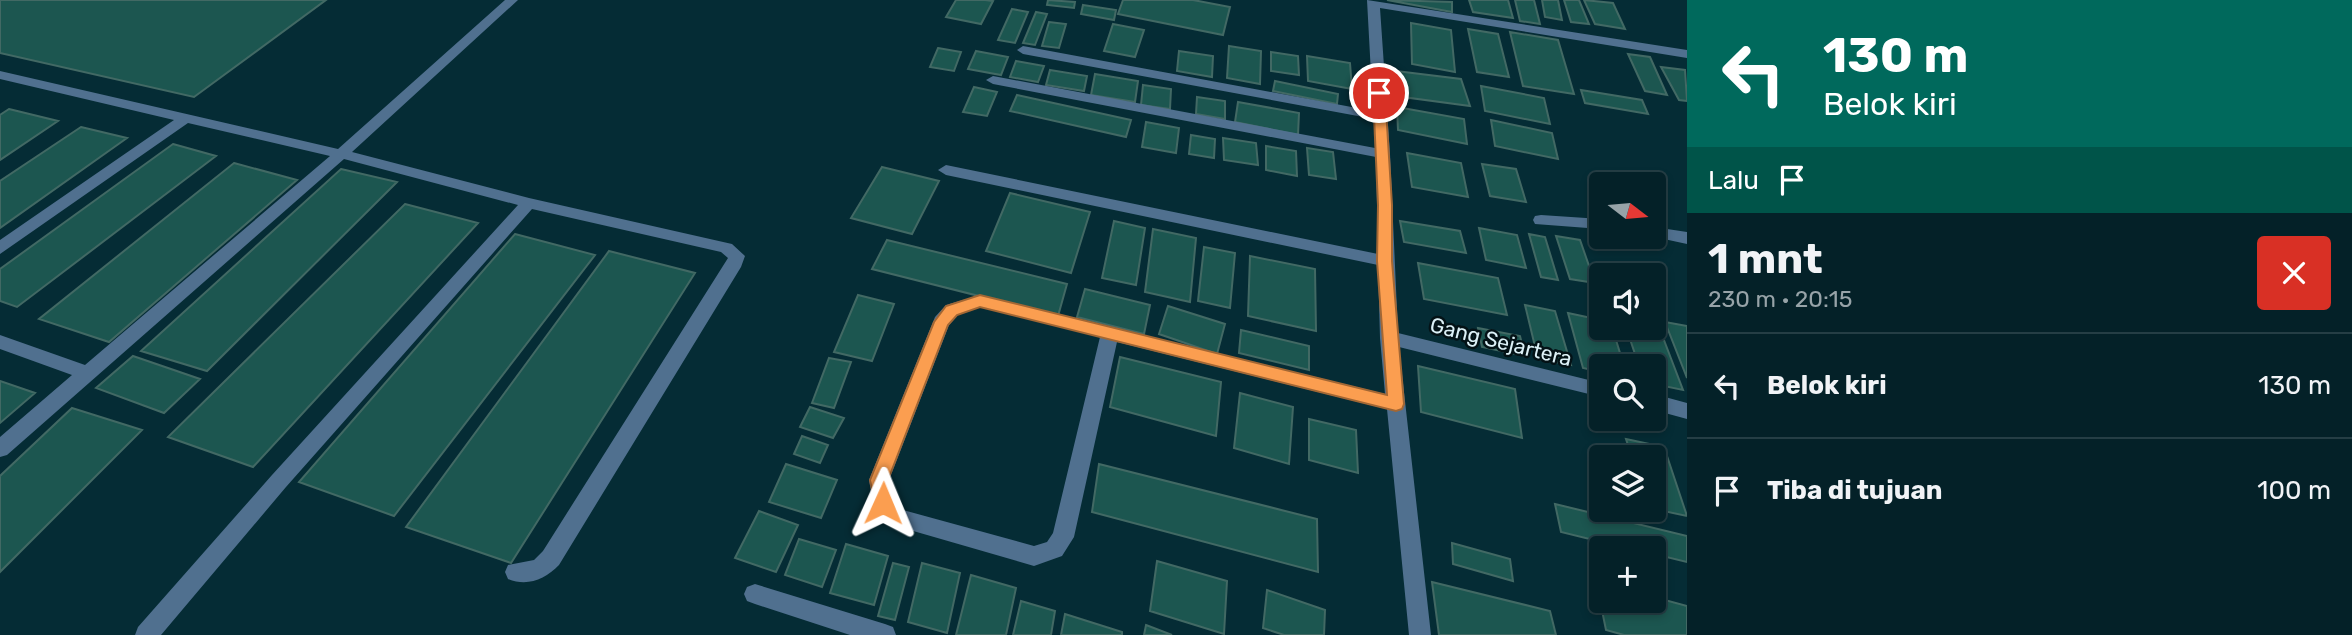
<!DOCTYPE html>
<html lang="id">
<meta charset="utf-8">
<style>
body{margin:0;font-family:Rubik,sans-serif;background:#122e34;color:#f1f3f6;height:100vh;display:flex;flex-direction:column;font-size:26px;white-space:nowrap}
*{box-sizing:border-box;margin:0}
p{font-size:23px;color:#97a3a8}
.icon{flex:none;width:38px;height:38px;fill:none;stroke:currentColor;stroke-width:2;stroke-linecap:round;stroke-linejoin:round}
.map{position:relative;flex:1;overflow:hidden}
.drawer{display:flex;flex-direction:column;background:#042128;width:665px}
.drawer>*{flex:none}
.guide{background:#00695c;color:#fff;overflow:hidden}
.needle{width:46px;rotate:106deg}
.controls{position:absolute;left:1589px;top:172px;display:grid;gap:14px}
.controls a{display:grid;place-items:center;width:77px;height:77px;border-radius:7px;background:#042128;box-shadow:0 4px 10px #0003,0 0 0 2px #253e45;font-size:35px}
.pin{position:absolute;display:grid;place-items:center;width:60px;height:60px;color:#fff;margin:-30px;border:4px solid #fff;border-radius:50%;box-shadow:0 2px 7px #0007}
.me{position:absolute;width:77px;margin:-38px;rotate:1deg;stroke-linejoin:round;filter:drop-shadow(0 0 5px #0008)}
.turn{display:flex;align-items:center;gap:24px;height:147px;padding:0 21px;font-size:32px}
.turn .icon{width:91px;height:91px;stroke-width:2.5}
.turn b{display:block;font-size:49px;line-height:60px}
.then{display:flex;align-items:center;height:66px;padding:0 21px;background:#0003;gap:14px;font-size:26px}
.round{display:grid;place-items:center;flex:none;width:74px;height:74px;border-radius:7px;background:#122e34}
.overview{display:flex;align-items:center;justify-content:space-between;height:119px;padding:0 21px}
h1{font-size:42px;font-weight:700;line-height:52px}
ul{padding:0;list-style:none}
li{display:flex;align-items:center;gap:21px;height:105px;padding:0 21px;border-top:2px solid #253e45}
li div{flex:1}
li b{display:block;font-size:26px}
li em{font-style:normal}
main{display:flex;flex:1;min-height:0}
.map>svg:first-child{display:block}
.building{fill:#1c5650;stroke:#426964;stroke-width:2}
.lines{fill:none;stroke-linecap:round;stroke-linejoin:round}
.minor{fill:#50708f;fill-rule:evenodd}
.route{fill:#fb9e50;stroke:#a36734;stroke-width:2}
.labels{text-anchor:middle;stroke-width:5;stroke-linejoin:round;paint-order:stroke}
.street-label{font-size:21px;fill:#ddf1f7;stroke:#041216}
</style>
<main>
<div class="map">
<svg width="1687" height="635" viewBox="0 0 1687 635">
<rect width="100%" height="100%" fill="#052c35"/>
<path class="building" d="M0,0H326L194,97L0,53Z
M956,0H985L993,1L981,24L946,17Z
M1048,0L1075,2L1074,8L1047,5Z
M1123,0H1193L1230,7L1223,35L1118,14Z
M1387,0L1452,2V12Z
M1469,0H1508L1513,18L1473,12Z
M1515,0H1534L1540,24L1520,21Z
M1542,0H1558L1562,20L1545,17Z
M1564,0H1579L1589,24L1571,22Z
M1584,0L1613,3L1625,29L1595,24Z
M1083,5L1116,10L1114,20L1081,14Z
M1012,9L1028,12L1015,43L998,40Z
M1036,12L1047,14L1035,45L1023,43Z
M1049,22L1066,24L1059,48L1042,46Z
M1411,23L1451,30L1455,72L1412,64Z
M1113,24L1144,30L1135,57L1104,51Z
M1468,29L1498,34L1509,77L1477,72Z
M1510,32L1558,40L1574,94L1523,86Z
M1229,46L1261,51L1260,84L1227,78Z
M938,48L961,52L954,71L930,67Z
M976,51L1008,57L1001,75L968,69Z
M1179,51L1213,56L1212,77L1177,71Z
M1271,52L1298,56L1299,75L1271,71Z
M1628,54L1650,57L1667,95L1645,91Z
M1307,56L1350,63L1352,89L1308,81Z
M1016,61L1044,66L1038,82L1010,77Z
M1661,67L1685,70L1687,101L1679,100Z
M1050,70L1087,76L1084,91L1046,85Z
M1396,71L1461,79L1470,106L1403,97Z
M1095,74L1138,81L1135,102L1091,95Z
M1275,81L1338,94L1337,104L1273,91Z
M1143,85L1171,89L1170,109L1141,105Z
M1481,86L1544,98L1550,124L1485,111Z
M974,87L997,92L987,116L963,112Z
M1581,90L1642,100L1648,114L1585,103Z
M1017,95L1131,120L1126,137L1010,111Z
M1197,97L1225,101V119L1196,114Z
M1238,102L1299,113L1298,135L1235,122Z
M1397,107L1464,119L1467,144L1398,130Z
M9,109L58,121L0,160V115Z
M1491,120L1552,133L1558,159L1495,146Z
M1146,122L1179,128L1176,153L1142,147Z
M81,127L127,138L0,228V181Z
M1191,135L1215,139L1214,158L1189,154Z
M1223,138L1256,143L1258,165L1224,160Z
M173,144L216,156L17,307L0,301V269Z
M1266,146L1296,151L1297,176L1266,170Z
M1307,148L1333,152L1336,179L1309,175Z
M1407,153L1461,163L1468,197L1412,187Z
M234,163L297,180L109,342L39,319Z
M1482,164L1516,169L1526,202L1490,196Z
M882,167L939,181L912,234L851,218Z
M341,169L397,182L207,371L141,351Z
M1010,193L1090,212L1071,273L986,251Z
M405,204L478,223L253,467L168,437Z
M1114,221L1145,228L1136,285L1102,278Z
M1400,221L1460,231L1466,253L1404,242Z
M1479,228L1517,235L1526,268L1486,260Z
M1153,229L1196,238L1190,302L1145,292Z
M515,234L595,255L394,516L299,482Z
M1529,234L1545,237L1558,280L1541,277Z
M1556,236L1580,240L1595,283L1570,279Z
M887,240L1067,284L1058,316L872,269Z
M1204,247L1235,253L1230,308L1198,301Z
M609,251L695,273L511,563L406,527Z
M1250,256L1315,269L1316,331L1248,316Z
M1418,263L1498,278L1507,315L1424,299Z
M1085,289L1150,305L1144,334L1077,317Z
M858,295L894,304L872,361L834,352Z
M1525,305L1555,311L1571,365L1538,359Z
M1168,306L1225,324L1217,354L1159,334Z
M1568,313L1601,320V327H1612L1624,366H1601V372L1583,368Z
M1654,314L1683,390L1654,384V366H1639L1626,327H1654Z
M1665,322L1687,326V378Z
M1478,328L1520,336L1525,356L1482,347Z
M1241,330L1309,346V370L1239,353Z
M133,356L200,379L164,413L96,388Z
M1120,357L1221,382L1216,436L1110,407Z
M829,358L851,362L834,408L812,403Z
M1418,366L1515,389L1522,438L1421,412Z
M0,381L35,393L0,423Z
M1240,393L1293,407L1289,464L1234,448Z
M810,407L844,418L833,438L800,427Z
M72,408L142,430L0,572V476Z
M1309,419L1356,430L1358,473L1309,460Z
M802,436L828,445L820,463L794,454Z
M1626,439L1664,447L1687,516L1654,509V457H1632Z
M786,464L837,480L821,518L769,502Z
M1099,464L1317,519L1318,572L1092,512Z
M1555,504L1687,536V562L1654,554V548H1626L1561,532Z
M759,511L798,525L776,572L735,558Z
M799,539L836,550L822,587L785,575Z
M1452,543L1510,559L1513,581L1453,564Z
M846,544L888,556L874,605L830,593Z
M1157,561L1227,581L1224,634L1150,611Z
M893,563L909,567L895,620L878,616Z
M922,563L960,573L947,633L908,622Z
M971,575L1016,588L1006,635H956Z
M1596,581L1601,582V600H1654V597L1687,606V635H1624L1606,630Z
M1432,582L1550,611L1556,635H1439Z
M1267,590L1325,610L1324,635H1284L1263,628Z
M1021,601L1055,611L1051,635H1013Z
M1065,614L1122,632V635H1061Z
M1146,625L1172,635H1144Z"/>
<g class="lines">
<path class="minor" d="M505,0H518L352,152L529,198L732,244L745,256L741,267L559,565C545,579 528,587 508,579L505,572L508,565L534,560L543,551L728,258L721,252L532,209L286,487L161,635H135L138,627L272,475L518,205L344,159L7,455L0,457V437L72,375L0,349V335L85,365L330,156L188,123L0,254V240L174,120L0,79V71L338,149Z
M1367,0L1687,50V58L1380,8L1390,154L1398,333L1601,383V397L1399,347L1431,635H1409L1387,409L1117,342L1074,537L1062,556L1034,566L889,524L873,503L869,480L935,317L946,305L980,295L1385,394L1380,338L1378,265L946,175L938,170L946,165L1378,254L1376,157L993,84L986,80L993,76L1375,148L1374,119L1023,54L1017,50L1023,46L1373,111ZM980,307L1100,337L1053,533L1047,542L1034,546L903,510L893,499L889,480L949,325L958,315Z
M1541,215L1601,219V229L1535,224L1533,220L1535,216Z
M1654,227L1687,232V244L1650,236H1654Z
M1654,394L1687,403V419L1654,410Z
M755,584L885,624L893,627L896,635H850L755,604L747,601L744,594L747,587Z"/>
</g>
<path class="route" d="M1379,89L1385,93L1392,205V261L1404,404L1402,409L1396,411L980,307L957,315L948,325L888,480L892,503L890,509L883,511L876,509L870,480L934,322L946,306L980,295L1387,395L1377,261L1378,205L1373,93Z"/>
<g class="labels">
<g class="street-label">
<text transform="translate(1501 342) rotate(14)" y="7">Gang Sejartera</text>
</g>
</g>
</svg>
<div class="controls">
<a><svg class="needle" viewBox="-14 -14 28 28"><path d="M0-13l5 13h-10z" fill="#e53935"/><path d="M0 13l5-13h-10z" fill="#97a3a8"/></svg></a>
<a><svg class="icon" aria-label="sound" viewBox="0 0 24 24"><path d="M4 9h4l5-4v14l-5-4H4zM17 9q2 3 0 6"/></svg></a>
<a><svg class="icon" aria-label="search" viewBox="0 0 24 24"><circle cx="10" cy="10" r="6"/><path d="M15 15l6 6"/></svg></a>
<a><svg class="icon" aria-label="layers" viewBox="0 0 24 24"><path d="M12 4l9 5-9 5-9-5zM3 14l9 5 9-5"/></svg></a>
<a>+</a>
</div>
<div class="pin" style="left:1379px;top:93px;background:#d93025"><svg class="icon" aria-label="arrive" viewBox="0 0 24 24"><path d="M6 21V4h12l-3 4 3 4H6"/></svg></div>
<svg class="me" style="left:883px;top:503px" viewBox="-20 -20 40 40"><path d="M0-17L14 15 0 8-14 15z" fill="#fb9e50" stroke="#fff" stroke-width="4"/></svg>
</div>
<section class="drawer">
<div class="guide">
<div class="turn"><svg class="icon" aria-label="left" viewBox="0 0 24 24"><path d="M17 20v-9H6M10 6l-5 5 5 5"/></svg><div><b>130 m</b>Belok kiri</div></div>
<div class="then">Lalu<svg class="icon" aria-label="arrive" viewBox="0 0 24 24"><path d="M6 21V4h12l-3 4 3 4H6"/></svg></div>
</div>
<div class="overview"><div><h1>1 mnt</h1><p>230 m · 20:15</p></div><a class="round" style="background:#d93025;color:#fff"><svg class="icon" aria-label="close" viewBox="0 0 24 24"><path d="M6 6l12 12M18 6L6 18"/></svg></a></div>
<ul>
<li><svg class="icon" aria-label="left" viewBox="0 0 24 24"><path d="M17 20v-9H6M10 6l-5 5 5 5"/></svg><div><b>Belok kiri</b></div><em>130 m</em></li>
<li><svg class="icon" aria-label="arrive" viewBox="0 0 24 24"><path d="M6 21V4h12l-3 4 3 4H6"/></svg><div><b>Tiba di tujuan</b></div><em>100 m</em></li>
</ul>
</section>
</main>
